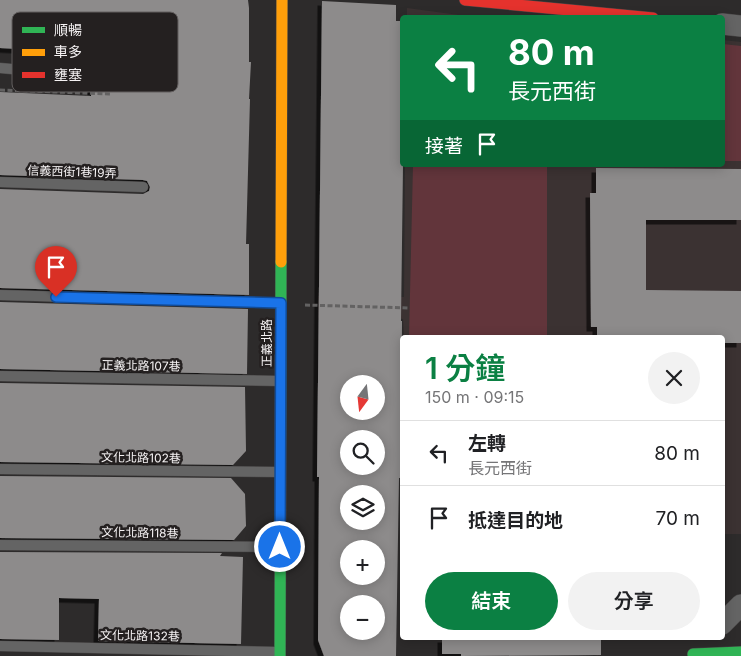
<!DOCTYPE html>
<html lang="zh-TW">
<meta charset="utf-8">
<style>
body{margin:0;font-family:Inter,"Noto Sans TC",sans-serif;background:#f2f2f2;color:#202124;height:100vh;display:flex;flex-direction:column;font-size:19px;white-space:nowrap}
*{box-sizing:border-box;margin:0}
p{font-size:16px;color:#757577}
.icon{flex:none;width:28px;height:28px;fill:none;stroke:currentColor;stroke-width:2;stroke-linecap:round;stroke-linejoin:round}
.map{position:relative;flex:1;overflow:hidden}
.details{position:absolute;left:400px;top:335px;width:325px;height:305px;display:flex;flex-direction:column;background:#fff;border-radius:5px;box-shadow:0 2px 12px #0003}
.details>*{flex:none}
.guide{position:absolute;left:400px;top:15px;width:325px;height:152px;border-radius:5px;box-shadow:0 2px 12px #0003;background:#0b8043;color:#fff;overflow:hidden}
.needle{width:32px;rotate:195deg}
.controls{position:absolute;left:340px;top:375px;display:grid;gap:10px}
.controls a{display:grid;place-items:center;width:45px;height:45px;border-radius:50%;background:#fff;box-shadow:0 2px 12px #0003;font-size:25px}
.pin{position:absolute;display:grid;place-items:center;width:42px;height:42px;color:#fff;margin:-51px -21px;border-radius:50% 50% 50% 0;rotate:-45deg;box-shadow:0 0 5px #0007}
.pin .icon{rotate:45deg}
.me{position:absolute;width:55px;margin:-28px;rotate:0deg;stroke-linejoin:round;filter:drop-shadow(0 0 4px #0008)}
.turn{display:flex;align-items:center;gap:18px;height:105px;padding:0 25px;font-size:22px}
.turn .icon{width:65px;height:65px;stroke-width:2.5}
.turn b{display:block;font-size:35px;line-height:42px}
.then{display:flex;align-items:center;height:48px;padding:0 25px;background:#0003;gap:10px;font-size:19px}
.round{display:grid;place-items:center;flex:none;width:52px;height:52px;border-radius:26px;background:#f2f2f2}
.headline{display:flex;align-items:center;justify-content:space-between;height:85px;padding:0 25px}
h1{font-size:30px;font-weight:600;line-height:38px;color:#0b8043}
.cta{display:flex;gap:10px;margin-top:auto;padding:10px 25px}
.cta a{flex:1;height:58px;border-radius:30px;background:#0b8043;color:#fff;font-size:20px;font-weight:600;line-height:58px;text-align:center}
.cta a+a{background:#f2f2f2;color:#202124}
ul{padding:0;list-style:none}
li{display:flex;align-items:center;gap:15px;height:65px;padding:0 25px;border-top:1px solid #e0e0e0}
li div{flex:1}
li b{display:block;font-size:19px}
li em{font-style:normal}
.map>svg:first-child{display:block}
.built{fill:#3b3232}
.green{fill:#62353b}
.building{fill:#8d8b8b;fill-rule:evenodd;filter:url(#shadow)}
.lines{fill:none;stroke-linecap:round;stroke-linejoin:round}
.lane-casing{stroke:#494747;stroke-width:11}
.street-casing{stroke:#494747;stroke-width:22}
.fast-casing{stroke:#494747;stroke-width:12}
.slow-casing{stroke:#494747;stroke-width:12}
.jam-casing{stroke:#494747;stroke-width:12}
.path{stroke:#636262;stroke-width:3;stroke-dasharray:5 2.5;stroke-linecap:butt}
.lane{stroke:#646464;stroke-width:10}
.street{stroke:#646464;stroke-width:21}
.fast{stroke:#30b455;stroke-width:11}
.slow{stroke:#ff9f0a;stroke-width:11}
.jam{stroke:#e5322d;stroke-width:11}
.route-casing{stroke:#114b97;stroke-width:12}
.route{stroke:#1a73e8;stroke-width:9}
.labels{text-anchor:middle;stroke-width:5;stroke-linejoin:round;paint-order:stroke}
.street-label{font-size:12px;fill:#f5f2f3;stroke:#242020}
.key{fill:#242020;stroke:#635f5f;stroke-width:1}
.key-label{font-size:14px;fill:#f5f2f3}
</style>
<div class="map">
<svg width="741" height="656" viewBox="0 0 741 656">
<defs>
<filter id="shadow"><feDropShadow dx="-4.5" dy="4.5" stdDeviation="0" flood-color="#0009"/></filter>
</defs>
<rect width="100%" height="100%" fill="#2d2b2b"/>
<path class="built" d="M407,8L474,17L407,18Z
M723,40L741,42V534H723L722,338H404L403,319L318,318V296L404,297L405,165H722Z"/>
<path class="green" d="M723,44L741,46V161H723Z
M413,165H547V337H409Z"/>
<path class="building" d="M0,0H248L249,8V62H251L249,99H250L246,244H249V295L0,288V189L143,194L149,191L150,187L147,181L143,180L0,175V92L91,96L92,53L0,48Z
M322,1L396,5V21H402L403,165L401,321H402L401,478H399L396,656H324L318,640L319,477H317ZM349,384H376V411H349ZM349,439H376V466H349ZM349,494H376V521H349ZM349,549H376V576H349ZM349,604H376V631H349Z
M596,168L741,169V220H646V290L741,291V343H722V338H597V327H591L590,193H596Z
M0,302L248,309L247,374L0,369Z
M0,383L245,387L246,451L233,465L0,462Z
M0,476L231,478L245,494L246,526L234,540L0,538Z
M0,552L222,553L220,556L243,557L241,644L98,641L99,599L59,598V640L0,639Z
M442,638H601V655L461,656V654H442Z"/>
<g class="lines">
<g class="lane-casing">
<path id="lane" d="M0,68L67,74
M0,182L143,187
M0,295L279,303
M0,376L280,381
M0,469L280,472
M0,545L279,547
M0,646L279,652"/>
</g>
<g class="street-casing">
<path id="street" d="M722,24L741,26
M722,624L741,605"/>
</g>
<g class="fast-casing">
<path id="fast" d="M693,654L741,652
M280,656L281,262"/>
</g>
<g class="slow-casing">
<path id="slow" d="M281,262L282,0"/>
</g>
<g class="jam-casing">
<path id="jam" d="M465,0L653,18"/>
</g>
<path class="path" d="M0,90L111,94
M305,305L410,308"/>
<use href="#lane" class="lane"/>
<use href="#street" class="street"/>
<use href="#fast" class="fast"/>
<use href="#slow" class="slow"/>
<use href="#jam" class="jam"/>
</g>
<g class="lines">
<g class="route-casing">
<path id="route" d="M56,297L281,303L280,547"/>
</g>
<use href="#route" class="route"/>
</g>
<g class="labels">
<g class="street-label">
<text transform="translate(72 172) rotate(2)" y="4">信義西街1巷19弄</text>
<text transform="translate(267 343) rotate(-90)" y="4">正義北路</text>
<text transform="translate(141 366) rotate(1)" y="4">正義北路107巷</text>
<text transform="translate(141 458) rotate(1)" y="4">文化北路102巷</text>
<text transform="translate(140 533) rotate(1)" y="4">文化北路118巷</text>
<text transform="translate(140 636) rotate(1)" y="4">文化北路132巷</text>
</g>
</g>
<rect x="12" y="12" width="166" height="80" rx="8" class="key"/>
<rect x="22" y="27" width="23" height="6" fill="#30b455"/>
<rect x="22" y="49" width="23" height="7" fill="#ff9f0a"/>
<rect x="22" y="72" width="23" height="6" fill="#e5322d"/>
<g class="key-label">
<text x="54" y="35">順暢</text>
<text x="54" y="57">車多</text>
<text x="54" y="80">壅塞</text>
</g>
</svg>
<div class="controls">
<a><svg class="needle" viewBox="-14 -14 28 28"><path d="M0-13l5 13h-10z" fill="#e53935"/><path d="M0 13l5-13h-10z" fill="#757577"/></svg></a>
<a><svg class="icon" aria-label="search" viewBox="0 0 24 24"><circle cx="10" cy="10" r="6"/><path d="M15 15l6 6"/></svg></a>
<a><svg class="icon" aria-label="layers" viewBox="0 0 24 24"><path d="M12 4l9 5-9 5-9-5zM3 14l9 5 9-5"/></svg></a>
<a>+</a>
<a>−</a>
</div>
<div class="pin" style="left:56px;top:297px;background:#d93025"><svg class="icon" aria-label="arrive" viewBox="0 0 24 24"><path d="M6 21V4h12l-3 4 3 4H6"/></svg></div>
<svg class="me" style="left:280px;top:547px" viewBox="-20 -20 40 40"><circle r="17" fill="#1a73e8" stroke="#fff" stroke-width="3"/><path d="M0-11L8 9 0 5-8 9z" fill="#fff"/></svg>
<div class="guide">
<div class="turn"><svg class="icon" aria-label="left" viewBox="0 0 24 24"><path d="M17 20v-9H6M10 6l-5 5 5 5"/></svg><div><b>80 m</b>長元西街</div></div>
<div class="then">接著<svg class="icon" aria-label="arrive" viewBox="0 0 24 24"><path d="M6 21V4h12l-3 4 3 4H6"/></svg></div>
</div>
<section class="details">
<div class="headline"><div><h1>1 分鐘</h1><p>150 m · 09:15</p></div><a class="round"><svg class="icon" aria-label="close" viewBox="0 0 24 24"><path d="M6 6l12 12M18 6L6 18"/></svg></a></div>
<ul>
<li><svg class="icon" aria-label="left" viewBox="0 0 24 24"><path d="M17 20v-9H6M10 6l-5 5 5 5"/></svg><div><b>左轉</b><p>長元西街</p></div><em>80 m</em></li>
<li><svg class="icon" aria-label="arrive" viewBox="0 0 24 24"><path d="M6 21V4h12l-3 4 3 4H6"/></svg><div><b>抵達目的地</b></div><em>70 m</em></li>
</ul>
<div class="cta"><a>結束</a><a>分享</a></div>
</section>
</div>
